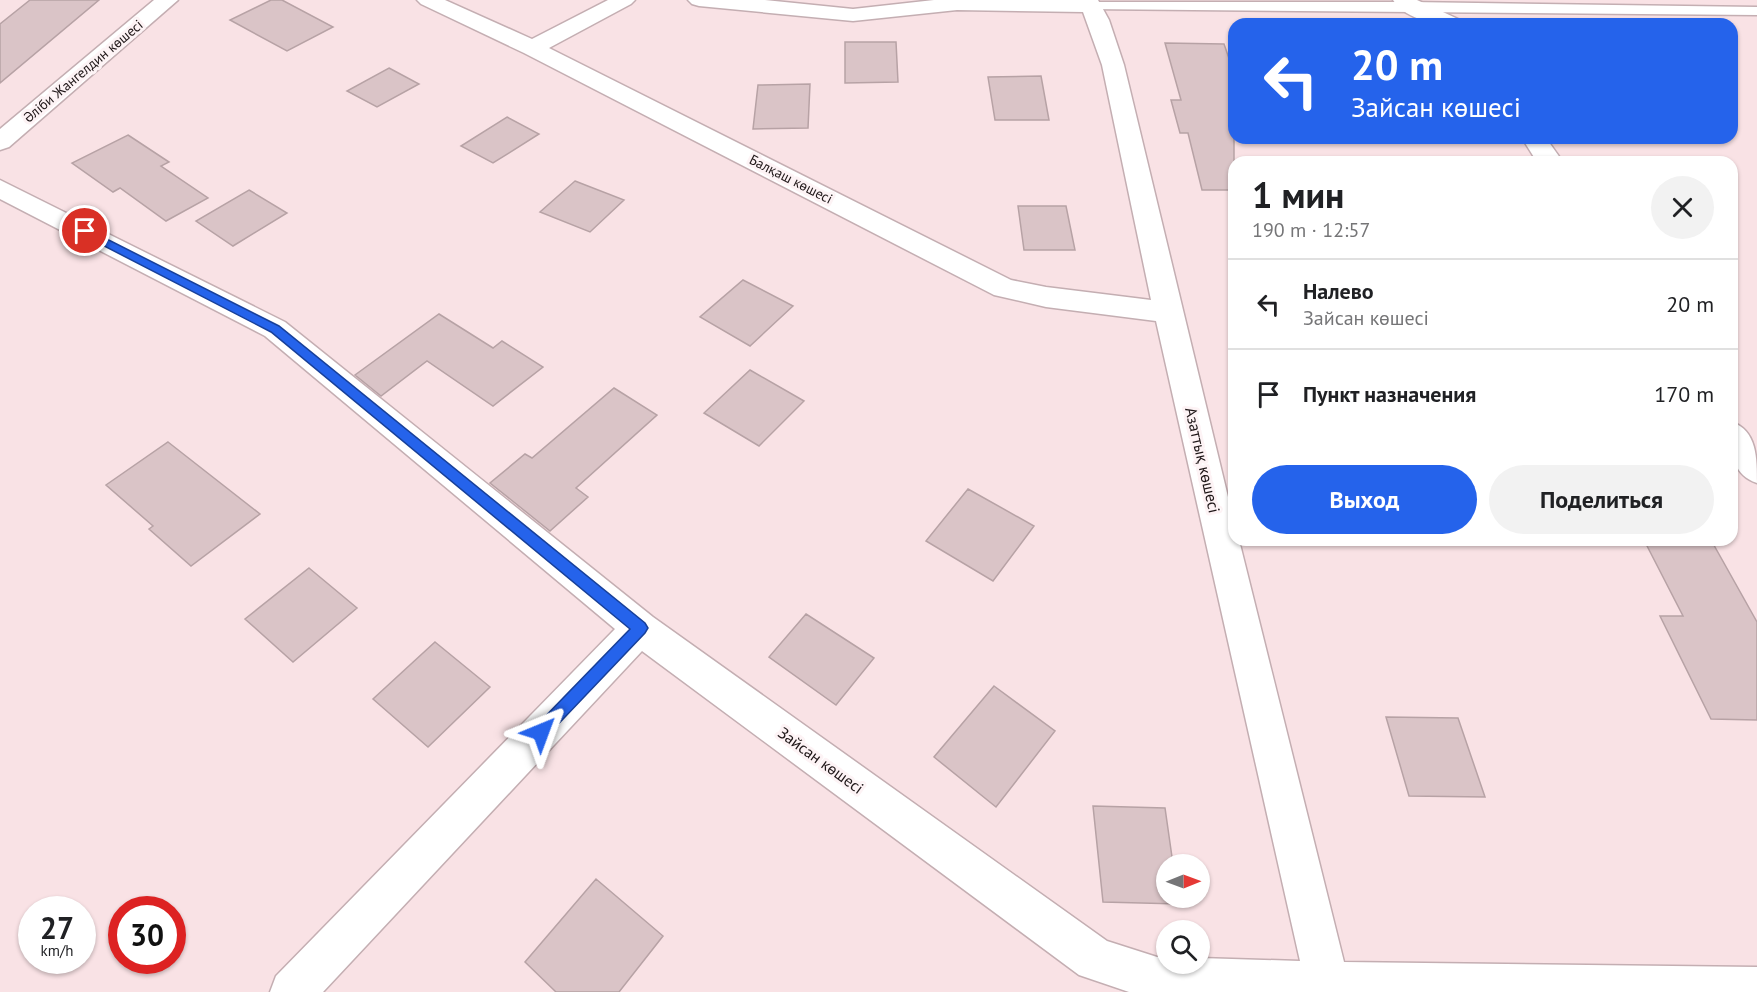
<!DOCTYPE html>
<html lang="ru">
<meta charset="utf-8">
<style>
body{margin:0;font-family:"PT Sans",sans-serif;background:#f2f2f2;color:#202124;height:100vh;display:flex;flex-direction:column;font-size:22px;white-space:nowrap}
*{box-sizing:border-box;margin:0}
p{font-size:20px;color:#757577}
.icon{flex:none;width:33px;height:33px;fill:none;stroke:currentColor;stroke-width:2;stroke-linecap:round;stroke-linejoin:round}
.map{position:relative;flex:1;overflow:hidden}
.side{position:absolute;left:1228px;top:156px;width:510px;height:390px;display:flex;flex-direction:column;background:#fff;border-radius:18px;box-shadow:0 2px 4px #0004}
.side>*{flex:none}
.banner{position:absolute;left:1228px;top:18px;width:510px;height:126px;border-radius:18px;box-shadow:0 2px 4px #0004;background:#2563eb;color:#fff;overflow:hidden}
.needle{width:39px;rotate:89deg}
.fabs{position:absolute;left:1156px;top:854px;display:grid;gap:12px}
.fabs a{display:grid;place-items:center;width:54px;height:54px;border-radius:50%;background:#fff;box-shadow:0 2px 4px #0004;font-size:30px}
.speed{position:absolute;left:18px;top:896px;display:flex;gap:12px;font-size:30px;font-weight:700;text-align:center}
.speed>*{display:grid;place-content:center;width:78px;height:78px;border-radius:50%;background:#fff;box-shadow:0 2px 4px #0004;line-height:1}
.speed small{font-size:15px;font-weight:400}
.speed .limit{border:9px solid #d22;background:#fff;color:#111}
.pin{position:absolute;display:grid;place-items:center;width:51px;height:51px;color:#fff;margin:-26px;border:3px solid #fff;border-radius:50%;box-shadow:0 2px 6px #0007}
.me{position:absolute;width:66px;margin:-33px;rotate:44deg;stroke-linejoin:round;filter:drop-shadow(0 0 4px #0008)}
.turn{display:flex;align-items:center;gap:21px;height:126px;padding:0 24px;font-size:27px}
.turn .icon{width:78px;height:78px;stroke-width:2.5}
.turn b{display:block;font-size:42px;line-height:51px}
.round{display:grid;place-items:center;flex:none;width:63px;height:63px;border-radius:32px;background:#f2f2f2}
.overview{display:flex;align-items:center;justify-content:space-between;height:102px;padding:0 24px}
h1{font-size:36px;font-weight:700;line-height:45px}
.button{display:flex;gap:12px;margin-top:auto;padding:12px 24px}
.button a{flex:1;height:69px;border-radius:36px;background:#2563eb;color:#fff;font-size:24px;font-weight:700;line-height:69px;text-align:center}
.button a+a{background:#f2f2f2;color:#202124}
ul{padding:0;list-style:none}
li{display:flex;align-items:center;gap:18px;height:90px;padding:0 24px;border-top:2px solid #e0e0e0}
li div{flex:1}
li b{display:block;font-size:22px}
li em{font-style:normal}
.map>svg:first-child{display:block}
.building{fill:#dac4c7;stroke:#b7a2a5;stroke-width:1.5}
.lines{fill:none;stroke-linecap:round;stroke-linejoin:round}
.service-casing{stroke:#c4aeb2;stroke-width:3}
.minor-casing{stroke:#c4aeb2;stroke-width:3}
.service{fill:#fff;fill-rule:evenodd}
.minor{fill:#fff;fill-rule:evenodd}
.route{fill:#2563eb;stroke:#184099;stroke-width:1.5}
.labels{text-anchor:middle;stroke-width:6;stroke-linejoin:round;paint-order:stroke}
.far-street-label{font-size:14px;fill:#1e1617;stroke:#fdf3f5}
.street-label{font-size:16px;fill:#1e1617;stroke:#fdf3f5}
</style>
<div class="map">
<svg width="1757" height="992" viewBox="0 0 1757 992">
<rect width="100%" height="100%" fill="#f9e2e5"/>
<path class="building" d="M30,0H99L0,83V24Z
M271,0H282L333,27L287,51L230,20Z
M845,42H896L898,82L845,83Z
M1165,43L1224,44L1234,73V190H1202L1188,133H1180L1171,100H1181Z
M389,68L419,84L377,107L347,91Z
M1041,76L1049,120H995L988,77Z
M810,84L808,128L753,129L758,85Z
M507,117L539,134L493,163L461,146Z
M128,135L169,162L161,166L208,198L166,221L120,188L113,192L72,163Z
M575,181L624,200L590,232L540,212Z
M249,190L287,213L233,246L196,221Z
M1018,206H1066L1075,250H1024Z
M743,280L793,306L750,346L700,317Z
M439,314L493,348L502,341L543,367L493,406L427,361L381,396L355,375Z
M750,370L804,401L759,446L704,413Z
M614,388L657,415L576,488L588,497L550,531L490,483L525,454L532,458Z
M168,442L260,514L191,566L149,529L153,526L106,485Z
M968,489L1034,526L993,581L926,541Z
M1644,540H1711L1757,622V720L1711,719L1660,616H1683Z
M309,568L357,608L293,662L245,619Z
M806,614L874,658L836,705L769,657Z
M435,642L490,687L428,747L373,699Z
M994,686L1055,731L996,807L934,757Z
M1386,717L1458,718L1485,797L1409,796Z
M1093,806L1165,808L1173,864H1167V897H1178L1179,904L1103,902Z
M596,879L663,936L619,992H556L525,962Z"/>
<g class="lines">
<g class="service-casing">
<path id="service" d="M1091,2H1411L1757,7V15L1086,9V3Z"/>
</g>
<g class="minor-casing">
<path id="minor" d="M154,0H178L9,147L0,150V129Z
M417,0H445L532,39L608,0H635L631,4L549,48L1011,280L1046,287L1151,300L1102,65L1083,12L957,10L853,21L699,6L692,4L688,0H765L853,9L934,0H1098L1109,20L1124,65L1234,522V540H1239L1344,962L1757,967V992H1129L1079,975L642,651L323,992H270L276,976L615,629L265,336L0,199V180L285,322L653,617L1107,941L1157,957H1167V963H1200V958L1300,961L1156,321L1046,307L994,295L524,53L421,4Z
M1393,0H1417L1458,19L1461,24C1437,24 1408,22 1393,0Z
M1522,138H1546L1563,162H1537Z
M1732,422C1757,431 1757,458 1757,483C1729,474 1732,447 1732,422Z"/>
</g>
<use href="#service" class="service"/>
<use href="#minor" class="minor"/>
</g>
<path class="route" d="M85,228L279,326L645,623L648,628L645,633L546,737L541,740L535,737L533,732L535,727L630,629L271,332L81,234V229Z"/>
<g class="labels">
<g class="far-street-label">
<text transform="translate(83 71) rotate(-40)" y="5">Әліби Жангелдин көшесі</text>
<text transform="translate(791 179) rotate(27)" y="5">Балқаш көшесі</text>
</g>
<g class="street-label">
<text transform="translate(1203 460) rotate(77)" y="6">Азаттық көшесі</text>
<text transform="translate(821 760) rotate(36)" y="6">Зайсан көшесі</text>
</g>
</g>
</svg>
<div class="fabs">
<a><svg class="needle" viewBox="-14 -14 28 28"><path d="M0-13l5 13h-10z" fill="#e53935"/><path d="M0 13l5-13h-10z" fill="#757577"/></svg></a>
<a><svg class="icon" aria-label="search" viewBox="0 0 24 24"><circle cx="10" cy="10" r="6"/><path d="M15 15l6 6"/></svg></a>
</div>
<div class="speed"><div>27<small>km/h</small></div><div class="limit">30</div></div>
<div class="pin" style="left:85px;top:231px;background:#d93025"><svg class="icon" aria-label="arrive" viewBox="0 0 24 24"><path d="M6 21V4h12l-3 4 3 4H6"/></svg></div>
<svg class="me" style="left:541px;top:732px" viewBox="-20 -20 40 40"><path d="M0-17L14 15 0 8-14 15z" fill="#2563eb" stroke="#fff" stroke-width="4"/></svg>
<div class="banner">
<div class="turn"><svg class="icon" aria-label="left" viewBox="0 0 24 24"><path d="M17 20v-9H6M10 6l-5 5 5 5"/></svg><div><b>20 m</b>Зайсан көшесі</div></div>
</div>
<section class="side">
<div class="overview"><div><h1>1 мин</h1><p>190 m · 12:57</p></div><a class="round"><svg class="icon" aria-label="close" viewBox="0 0 24 24"><path d="M6 6l12 12M18 6L6 18"/></svg></a></div>
<ul>
<li><svg class="icon" aria-label="left" viewBox="0 0 24 24"><path d="M17 20v-9H6M10 6l-5 5 5 5"/></svg><div><b>Налево</b><p>Зайсан көшесі</p></div><em>20 m</em></li>
<li><svg class="icon" aria-label="arrive" viewBox="0 0 24 24"><path d="M6 21V4h12l-3 4 3 4H6"/></svg><div><b>Пункт назначения</b></div><em>170 m</em></li>
</ul>
<div class="button"><a>Выход</a><a>Поделиться</a></div>
</section>
</div>
